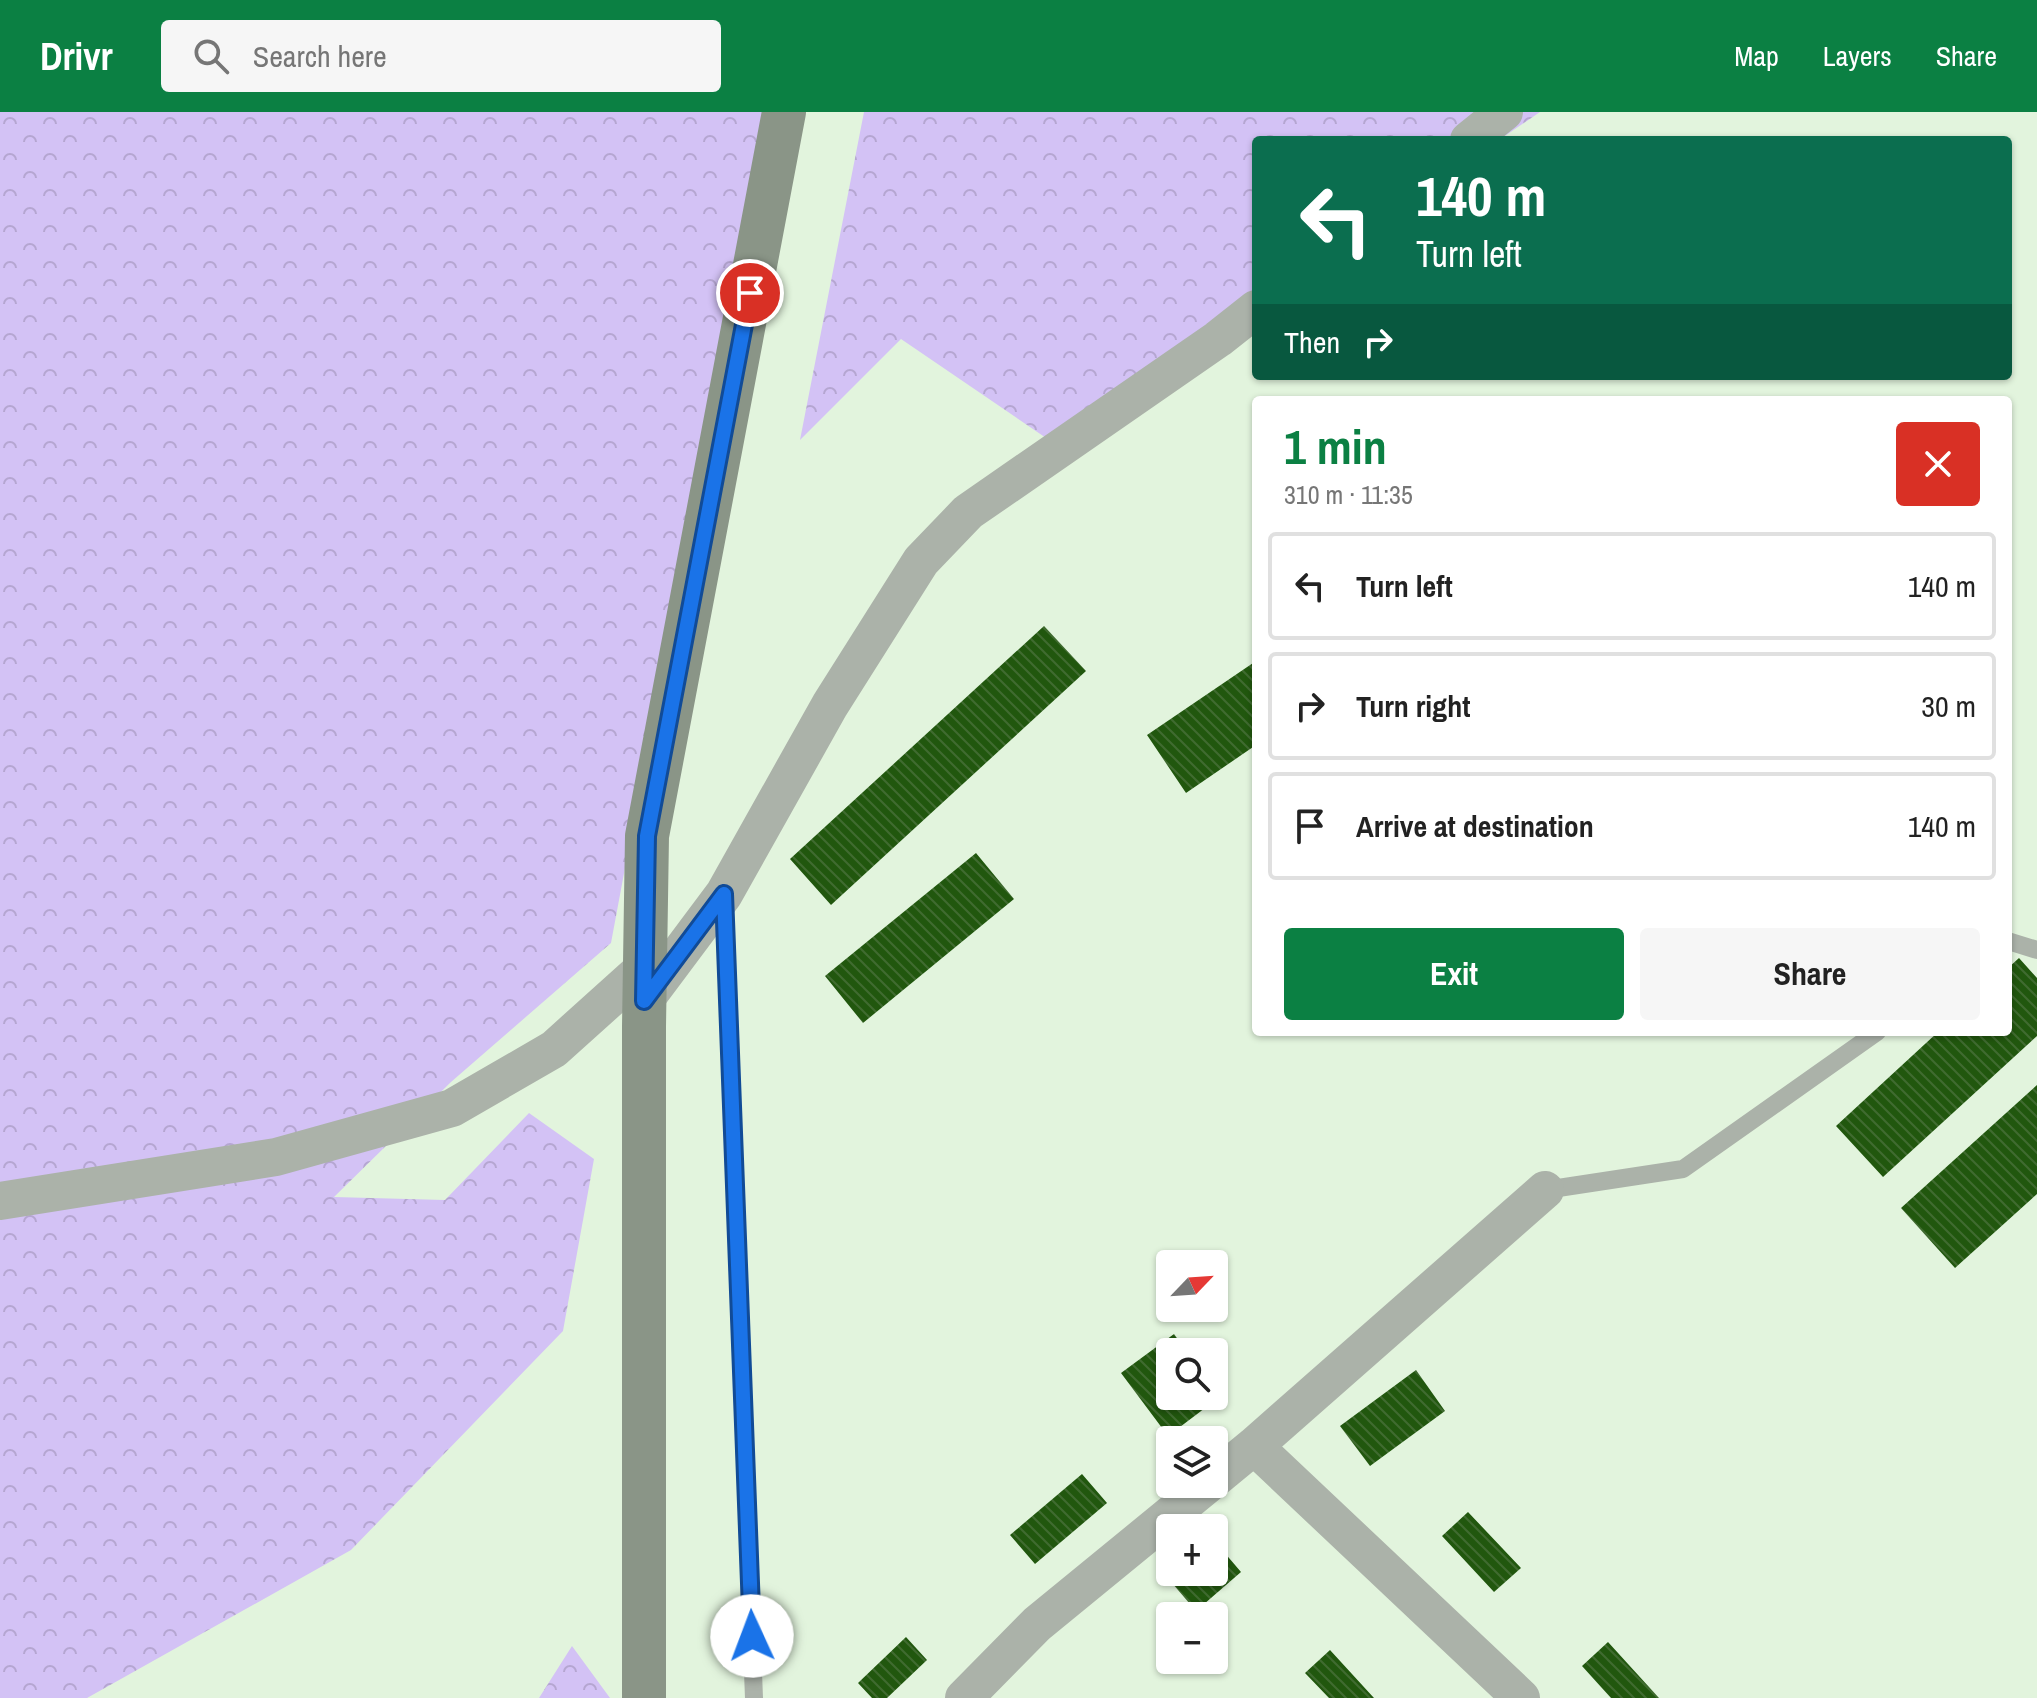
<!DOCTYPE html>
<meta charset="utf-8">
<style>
body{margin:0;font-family:"Archivo Narrow",sans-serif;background:#f6f6f6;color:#222;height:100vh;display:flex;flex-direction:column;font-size:30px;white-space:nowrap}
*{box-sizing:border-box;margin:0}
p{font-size:26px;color:#767676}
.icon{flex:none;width:44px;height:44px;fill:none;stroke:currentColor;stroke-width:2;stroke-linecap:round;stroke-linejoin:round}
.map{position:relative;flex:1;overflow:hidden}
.details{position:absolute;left:1252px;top:284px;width:760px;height:640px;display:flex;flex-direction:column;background:#fff;border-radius:8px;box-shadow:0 2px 6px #0004}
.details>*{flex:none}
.banner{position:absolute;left:1252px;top:24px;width:760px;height:244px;border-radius:8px;box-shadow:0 2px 6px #0004;background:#0b6e4f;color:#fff;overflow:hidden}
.needle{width:52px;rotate:65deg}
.controls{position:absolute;left:1156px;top:1138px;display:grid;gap:16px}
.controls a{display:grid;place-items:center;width:72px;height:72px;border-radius:8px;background:#fff;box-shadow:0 2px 6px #0004;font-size:40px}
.pin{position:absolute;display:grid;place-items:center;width:68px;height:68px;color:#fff;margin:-34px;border:4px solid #fff;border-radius:50%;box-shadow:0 2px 8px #0007}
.me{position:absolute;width:88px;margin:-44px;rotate:358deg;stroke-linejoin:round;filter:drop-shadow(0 0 6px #0008)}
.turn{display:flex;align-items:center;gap:28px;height:168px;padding:0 32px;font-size:36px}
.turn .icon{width:104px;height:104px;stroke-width:2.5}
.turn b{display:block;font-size:56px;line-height:68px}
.then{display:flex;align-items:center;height:76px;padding:0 32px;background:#0003;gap:16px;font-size:30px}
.round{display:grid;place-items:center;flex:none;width:84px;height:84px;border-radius:8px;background:#f6f6f6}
.head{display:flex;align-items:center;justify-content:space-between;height:136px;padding:0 32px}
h1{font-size:48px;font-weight:700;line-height:60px;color:#0b8043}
.action{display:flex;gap:16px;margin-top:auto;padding:16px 32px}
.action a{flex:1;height:92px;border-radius:8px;background:#0b8043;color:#fff;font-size:32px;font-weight:700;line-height:92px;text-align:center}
.action a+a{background:#f6f6f6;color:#222}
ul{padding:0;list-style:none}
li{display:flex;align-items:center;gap:24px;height:108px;margin:0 16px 12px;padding:0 16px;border:4px solid #e0e0e0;border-radius:8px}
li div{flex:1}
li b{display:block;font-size:30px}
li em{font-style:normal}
header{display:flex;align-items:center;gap:48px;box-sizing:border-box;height:112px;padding:0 40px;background:#0b8043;color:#fff}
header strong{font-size:38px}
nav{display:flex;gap:44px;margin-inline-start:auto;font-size:28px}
.search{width:560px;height:72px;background:#f6f6f6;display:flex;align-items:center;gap:20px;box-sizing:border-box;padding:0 28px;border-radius:8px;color:#767676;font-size:30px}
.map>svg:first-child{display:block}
.forest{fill:url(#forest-crowns)}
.building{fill:url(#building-back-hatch)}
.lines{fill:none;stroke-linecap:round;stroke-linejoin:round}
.lane{stroke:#abb2a9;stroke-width:18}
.street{stroke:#abb2a9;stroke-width:38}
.secondary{stroke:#8a9587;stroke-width:44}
.route-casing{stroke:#114b97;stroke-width:20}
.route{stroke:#1a73e8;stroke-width:14}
</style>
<header>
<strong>Drivr</strong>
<div class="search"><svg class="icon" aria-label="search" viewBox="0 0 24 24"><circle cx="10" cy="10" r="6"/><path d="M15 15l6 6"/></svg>Search here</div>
<nav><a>Map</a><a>Layers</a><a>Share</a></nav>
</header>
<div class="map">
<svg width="2037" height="1586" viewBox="0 0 2037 1586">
<defs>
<pattern id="forest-crowns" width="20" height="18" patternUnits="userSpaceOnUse" patternTransform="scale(2)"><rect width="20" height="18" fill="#d3c2f5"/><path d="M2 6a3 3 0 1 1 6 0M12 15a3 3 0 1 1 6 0" fill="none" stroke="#b5a6d1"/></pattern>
<pattern id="building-back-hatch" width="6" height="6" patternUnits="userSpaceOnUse" patternTransform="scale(2)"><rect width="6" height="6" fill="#21570e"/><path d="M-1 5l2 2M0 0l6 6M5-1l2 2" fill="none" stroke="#406b30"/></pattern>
</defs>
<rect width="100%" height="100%" fill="#e2f4dd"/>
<path class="forest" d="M0,0H766L611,831L451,970L334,1085L445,1088L529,1001L594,1047L563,1219L351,1438L87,1586H0Z
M864,0H1540L1499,28H1256V192L1052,330L901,227L800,328Z
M572,1534L610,1586H539Z"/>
<path class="building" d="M1044,514L1086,559L831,793L790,747Z
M1256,549V633L1186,681L1147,623Z
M976,741L1014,787L863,911L825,864Z
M2019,846L2037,866V924L1883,1065L1836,1014L1938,920H2008V856Z
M2037,973V1082L1955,1156L1901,1096Z
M1174,1222L1187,1240H1170V1284H1214V1275L1221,1284L1168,1324L1121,1261Z
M1416,1258L1445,1299L1370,1354L1340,1314Z
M1082,1362L1107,1391L1035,1452L1010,1423Z
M1468,1400L1521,1456L1494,1480L1442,1424Z
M1218,1433L1241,1460L1196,1499L1172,1471L1186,1460H1214V1436Z
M906,1525L927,1548L887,1586H872L858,1571Z
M1608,1530L1659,1586H1611L1582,1554Z
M1330,1538L1374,1586H1329L1305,1561Z"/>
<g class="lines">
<path class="lane" d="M724,788L754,1586
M2008,829L2037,838
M1545,1078L1683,1057L1877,920"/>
<path class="street" d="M1469,28L1504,0
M644,889L724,782L830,593L921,449L968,400L1218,227L1256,197
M0,1089L276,1045L452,996L554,937L645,855
M1254,1334L1521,1586
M1214,1367L1254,1334L1545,1078
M964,1586L1037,1512L1208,1372"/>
<path class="secondary" d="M644,1586V914L647,724L784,0"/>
</g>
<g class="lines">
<g class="route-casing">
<path id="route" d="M750,181L647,724L644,889L724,782L752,1524"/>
</g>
<use href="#route" class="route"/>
</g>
</svg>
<div class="controls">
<a><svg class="needle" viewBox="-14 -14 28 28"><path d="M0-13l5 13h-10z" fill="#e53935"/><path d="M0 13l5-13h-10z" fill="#767676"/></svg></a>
<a><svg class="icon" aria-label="search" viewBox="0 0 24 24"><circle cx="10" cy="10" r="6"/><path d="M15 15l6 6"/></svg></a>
<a><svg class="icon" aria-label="layers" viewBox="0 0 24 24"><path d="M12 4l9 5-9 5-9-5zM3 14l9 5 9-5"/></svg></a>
<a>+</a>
<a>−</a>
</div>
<div class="pin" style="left:750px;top:181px;background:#d93025"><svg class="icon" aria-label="arrive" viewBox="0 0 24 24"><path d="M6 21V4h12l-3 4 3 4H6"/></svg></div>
<svg class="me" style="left:752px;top:1524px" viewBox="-20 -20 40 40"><circle r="19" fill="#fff"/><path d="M0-13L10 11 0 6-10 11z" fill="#1a73e8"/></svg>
<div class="banner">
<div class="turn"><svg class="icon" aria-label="left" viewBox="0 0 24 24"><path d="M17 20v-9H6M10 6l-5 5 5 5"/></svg><div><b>140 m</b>Turn left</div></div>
<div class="then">Then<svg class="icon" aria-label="right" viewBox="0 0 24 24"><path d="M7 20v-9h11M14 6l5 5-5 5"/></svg></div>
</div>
<section class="details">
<div class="head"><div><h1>1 min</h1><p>310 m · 11:35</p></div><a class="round" style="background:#d93025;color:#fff"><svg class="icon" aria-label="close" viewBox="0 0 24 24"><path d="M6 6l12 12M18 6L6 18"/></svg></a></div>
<ul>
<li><svg class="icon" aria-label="left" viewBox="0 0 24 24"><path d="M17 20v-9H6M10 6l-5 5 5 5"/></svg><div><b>Turn left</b></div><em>140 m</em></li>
<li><svg class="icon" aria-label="right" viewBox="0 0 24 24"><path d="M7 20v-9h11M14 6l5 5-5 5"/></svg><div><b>Turn right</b></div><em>30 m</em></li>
<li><svg class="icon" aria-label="arrive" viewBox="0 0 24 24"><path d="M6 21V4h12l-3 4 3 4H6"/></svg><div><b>Arrive at destination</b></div><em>140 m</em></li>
</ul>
<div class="action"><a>Exit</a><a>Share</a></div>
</section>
</div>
